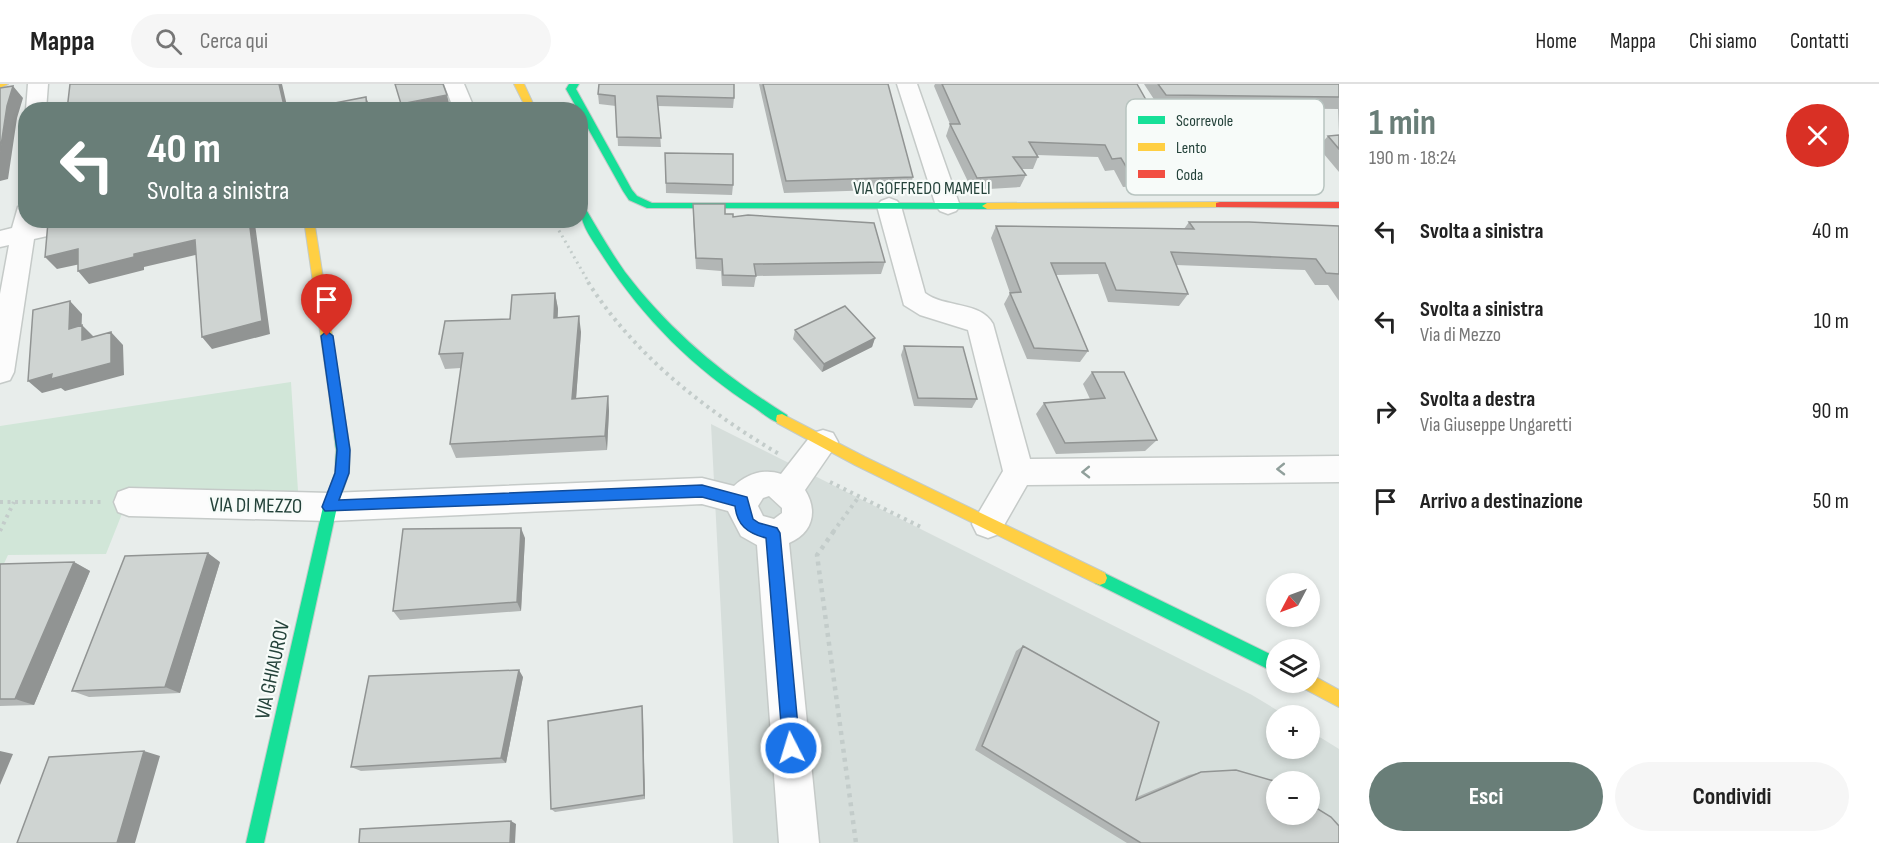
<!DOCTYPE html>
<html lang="it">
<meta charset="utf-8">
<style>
body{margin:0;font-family:"Sofia Sans Condensed",sans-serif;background:#f6f6f6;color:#222;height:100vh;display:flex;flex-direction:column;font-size:22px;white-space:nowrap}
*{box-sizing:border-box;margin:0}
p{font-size:20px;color:#767676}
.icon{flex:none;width:33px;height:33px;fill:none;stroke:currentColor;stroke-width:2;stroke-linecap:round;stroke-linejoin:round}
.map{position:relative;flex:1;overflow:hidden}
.panel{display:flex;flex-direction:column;background:#fff;width:540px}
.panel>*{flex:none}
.banner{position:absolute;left:18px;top:18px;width:570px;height:126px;border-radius:24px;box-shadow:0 3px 9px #0003;background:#697e78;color:#fff;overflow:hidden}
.needle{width:39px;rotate:229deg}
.buttons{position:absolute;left:1266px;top:489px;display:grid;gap:12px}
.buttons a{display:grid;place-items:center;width:54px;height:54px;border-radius:50%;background:#fff;box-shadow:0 3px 9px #0003;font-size:30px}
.pin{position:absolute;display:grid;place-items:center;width:51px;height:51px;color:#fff;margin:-62px -26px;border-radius:50% 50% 50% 0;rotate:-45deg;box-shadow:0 0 6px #0007}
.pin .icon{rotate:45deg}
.me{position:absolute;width:66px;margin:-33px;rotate:355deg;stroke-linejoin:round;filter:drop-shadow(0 0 4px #0008)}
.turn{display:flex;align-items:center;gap:21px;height:126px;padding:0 30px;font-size:27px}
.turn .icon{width:78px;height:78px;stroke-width:2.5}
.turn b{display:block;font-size:42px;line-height:51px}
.round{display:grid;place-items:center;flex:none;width:63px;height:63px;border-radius:32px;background:#f6f6f6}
.summary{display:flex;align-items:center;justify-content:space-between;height:102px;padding:0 30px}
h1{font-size:36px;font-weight:700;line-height:45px;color:#697e78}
.action{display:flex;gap:12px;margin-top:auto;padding:12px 30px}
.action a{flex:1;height:69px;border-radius:36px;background:#697e78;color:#fff;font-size:24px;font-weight:700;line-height:69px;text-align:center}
.action a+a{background:#f6f6f6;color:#222}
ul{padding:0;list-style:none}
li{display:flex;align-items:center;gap:18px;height:90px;padding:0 30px}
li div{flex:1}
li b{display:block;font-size:22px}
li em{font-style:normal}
header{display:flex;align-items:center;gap:36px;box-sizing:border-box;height:84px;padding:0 30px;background:#fff;border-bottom:2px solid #e0e0e0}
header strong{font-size:28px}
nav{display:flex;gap:33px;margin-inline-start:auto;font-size:21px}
.search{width:420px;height:54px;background:#f6f6f6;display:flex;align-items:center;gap:15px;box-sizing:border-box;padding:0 21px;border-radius:33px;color:#767676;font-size:22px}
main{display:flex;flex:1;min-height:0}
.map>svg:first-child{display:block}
.built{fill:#d6dedb;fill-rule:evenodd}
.green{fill:#d1e6d8}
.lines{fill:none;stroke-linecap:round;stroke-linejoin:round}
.street-casing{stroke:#c5cac8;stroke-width:3}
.fast-casing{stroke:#c3cbc8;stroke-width:2}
.slow-casing{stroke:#c3cbc8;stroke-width:2}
.jam-casing{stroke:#c3cbc8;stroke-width:2}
.path-far2{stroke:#c3ccca;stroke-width:3;stroke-dasharray:2 4;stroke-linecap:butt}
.path-far1{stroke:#c3ccca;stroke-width:4;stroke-dasharray:3 4.5;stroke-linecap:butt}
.path{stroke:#c3ccca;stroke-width:4.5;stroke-dasharray:4 5;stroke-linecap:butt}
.street{fill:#fcfcfc;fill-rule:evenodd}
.fast{fill:#16e098;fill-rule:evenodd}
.slow{fill:#ffcf43;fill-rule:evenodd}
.jam{fill:#f24e42;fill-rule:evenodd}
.wall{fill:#b2b6b5}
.shaded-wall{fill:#919493}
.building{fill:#cfd4d2;stroke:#919493;stroke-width:1.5}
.oneway{stroke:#909f9b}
.route{fill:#1a73e8;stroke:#114b97;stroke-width:1.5}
.labels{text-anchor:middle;stroke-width:4.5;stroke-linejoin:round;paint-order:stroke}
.far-street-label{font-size:18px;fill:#24423a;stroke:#f7fbf9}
.street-label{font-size:21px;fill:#24423a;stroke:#f7fbf9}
.key{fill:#f7fbf9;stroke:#b8c4c0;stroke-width:1.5}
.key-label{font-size:16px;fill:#24423a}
</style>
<header>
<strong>Mappa</strong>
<div class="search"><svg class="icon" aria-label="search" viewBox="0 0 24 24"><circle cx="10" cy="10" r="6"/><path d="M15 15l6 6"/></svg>Cerca qui</div>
<nav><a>Home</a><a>Mappa</a><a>Chi siamo</a><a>Contatti</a></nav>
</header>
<main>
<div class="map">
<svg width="1339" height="759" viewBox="0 0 1339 759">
<rect width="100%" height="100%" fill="#e8edeb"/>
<path class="built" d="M711,340L1252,611L1285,631L1276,632V664H1310V647L1339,665V759H733ZM1276,698H1310V730H1276Z"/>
<path class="green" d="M291,298L298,407H131L106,470L8,471L0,488V342Z"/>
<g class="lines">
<g class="street-casing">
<path id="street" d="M28,0H48L46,26H26Z
M444,0H464L475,26H454Z
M897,0H917L960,122L956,127L948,130L940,127L936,122Z
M889,114L897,117L901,122L925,209C944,224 981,217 993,240L1030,375L1339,372V398L1027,401L999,450L988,454L977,450L972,440L1003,387L968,246L920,231L904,221L877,122L881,117Z
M26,121V136H95L91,142L34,155L14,288L10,296L0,299V210L9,161L0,163V147L12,144L18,123Z
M823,346L833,349L838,358L805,406C818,427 813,449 789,459L819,759H779L757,461L741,452L728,427L702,420L330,437L129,432L118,428L114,418L118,408L129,404L330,409L702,394L734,402C747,390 764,384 781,390L813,349ZM769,412L782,424V429L774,435L763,432L758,422L763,414Z"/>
</g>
<g class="fast-casing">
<path id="fast" d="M569,0H579L576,5L632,106L637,112L652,119H987L992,122L987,125L647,124L629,116L623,107L580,30V26H578L566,5Z
M580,121L584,122C597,144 610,167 625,188C670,247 724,292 787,331L788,335L787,339C776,342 764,330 755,324C694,285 643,234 604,174C593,156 580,142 580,121Z
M335,304L341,309L350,366L349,389L337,423L264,759H246L323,423L335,389L336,366L329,309Z
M1100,487L1276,573V589L1095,499L1093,494L1095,489Z"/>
</g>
<g class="slow-casing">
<path id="slow" d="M0,0H8L0,4Z
M514,0H524L536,26H527Z
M1220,118L1224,119V123L987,125L982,122L987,119Z
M304,136H314L341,309L335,314L329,309Z
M782,330L865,373L1105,489L1107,494L1105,499L1100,501L1095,499L855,381L777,339L776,335L777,331Z
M1310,590L1339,606V623L1303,604L1301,598H1310Z"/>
</g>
<g class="jam-casing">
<path id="jam" d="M1220,118H1339V124L1216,123V119Z"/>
</g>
<path class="path-far2" d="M553,136L589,199"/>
<path class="path-far1" d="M588,198C635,272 705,326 779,370
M830,398L923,444
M0,418H101
M0,447L14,418
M833,448L858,414"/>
<path class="path" d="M834,447L817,471L856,759"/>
<use href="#street" class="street"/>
<use href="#fast" class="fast"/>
<use href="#slow" class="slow"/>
<use href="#jam" class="jam"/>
</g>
<path class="wall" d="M759,0H888L913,93L909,105L784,109Z
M935,0H1137L1170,58L1251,92L1242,104L1200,105L1195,98L1123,103L1114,86L1105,87L1098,73L1037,71L1038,73L1033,85H1022L1026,91L1020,103L972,106L946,52L950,40L934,2Z
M1144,0H1339V88L1318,63L1328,52L1339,51L1338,25L1159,23Z
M598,10L734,14L733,24L658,22L661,63L618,62L616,22L599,20Z
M665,69L733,101L732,111L666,109Z
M693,120L725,130L733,133L885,178L881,190L756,192L754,203L722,202L721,187L696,185L693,132Z
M1189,138L1339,142V217L1328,201H1315L1305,186L1176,181L1188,210L1179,222L1108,218L1098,190L1056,191L1088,267L1080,278L1027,275L1004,220L1010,209L991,154L996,142L1184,145Z
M555,209L558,225L557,234L581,248L576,314L608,312L609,327L607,366L456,374L450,360L461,284L445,285L439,270L510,235Z
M795,246L875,254L872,263L822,288L793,255Z
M904,262L977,315L972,324L914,322L901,271Z
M1092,288L1157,356L1145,367L1056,370L1036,330L1044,319L1090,315L1083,300Z
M525,454L521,527L400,536L393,527Z
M74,478L90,487L34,621L0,622V480Z
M220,478L180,609L89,613L72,607Z
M1023,562L1137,713L1189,691L1201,688L1339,759H1127L975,666L1016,567Z
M523,593L506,679L361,687L351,683Z
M642,622L645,715L555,728L551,725Z"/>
<path class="shaded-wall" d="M279,0H282L288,26H285Z
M13,2L23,14L17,34L8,95L0,97V68L7,22Z
M447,11L449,19L419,26H403L401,20Z
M366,13L371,26H367Z
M249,136H270L255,140L270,250L212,265L202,253Z
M381,136H409L383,140Z
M195,156L204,169L144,183V186L89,200L78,187L134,170Z
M78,165L90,178L57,185L45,173Z
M555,209L558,225L557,250L554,234Z
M70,217L82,230L81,258L69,245Z
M579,232L581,248L575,329L572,315Z
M82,241L95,254L82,256Z
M111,248L123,261L124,291L65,307L61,304L42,309L28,297Z
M875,254L872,263L822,288L824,280Z
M608,312L609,327L607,366L605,352Z
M521,444L525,454L521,527L517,518Z
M208,469L220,478L180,609L165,603Z
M74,478L90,487L34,621L15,615Z
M519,586L523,593L506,679L501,674Z
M642,622L643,628L645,715L644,711Z
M0,667L13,670L0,701Z
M144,667L160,672L135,759H117Z
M511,737L516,740L515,759H510Z"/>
<path class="building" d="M70,0H279L285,26H67Z
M395,0H443L447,11L401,20Z
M599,0H734V14L657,12L661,54L617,53L615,12L598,10Z
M763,0H888L913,93L786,97Z
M942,0H1137L1170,58L1228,56L1251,92L1209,93L1203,86L1131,91L1121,74L1112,75L1105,61L1029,58L1038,73H1013L1026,91L977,94L950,40H960Z
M1158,0H1339V13L1166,11Z
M13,2L7,22L0,68V4Z
M366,13L367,26H320L319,22Z
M1339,51V65L1328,52Z
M665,69L733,70V101L666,99Z
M693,120H725V130H733V133L748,131L874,139L885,178L754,180L756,192L723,191L722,175L696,174Z
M56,136H249L262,237L202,253L195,156L134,170V173L78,187V165L45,173L48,138Z
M1189,138H1249L1339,142V190L1326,189L1316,175L1171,168L1188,210L1116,206L1105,179H1051L1088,267L1034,264L1010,209L1021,208L996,142L1194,145Z
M555,209L554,234L579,232L572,315L608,312L605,352L450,360L463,269L439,270L445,237L510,235L512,211Z
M70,217L69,245L82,241V256L111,248V279L51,295L52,290L28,297L33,226Z
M845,222L875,254L824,280L795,246Z
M904,262L963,263L977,315L918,314Z
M1092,288H1124L1157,356L1065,359L1044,319L1105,314Z
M521,444L517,518L393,527L403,445Z
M208,469L165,603L72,607L125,472Z
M74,478L15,615H0V480Z
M1023,562L1159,638L1136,716L1201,688L1236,686L1274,697L1276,698V730H1310V720L1331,733L1339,742V759H1141L982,662Z
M519,586L501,674L351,683L369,592Z
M642,622L644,711L551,725L548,637Z
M144,667L117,759H17L49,673Z
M511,737L510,759H359L360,745Z"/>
<defs><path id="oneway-chevron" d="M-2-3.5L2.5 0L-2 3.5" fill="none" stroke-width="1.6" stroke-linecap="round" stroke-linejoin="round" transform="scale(1.5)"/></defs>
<g class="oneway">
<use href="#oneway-chevron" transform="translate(1281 385) rotate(179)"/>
<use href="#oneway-chevron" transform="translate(1086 388) rotate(179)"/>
</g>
<path class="route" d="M327,247L333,252L350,366L349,389L339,416L702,401L747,413L753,435L759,439L777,444L780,449L800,664L797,670L791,672L785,670L783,664L766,454C747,449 737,441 735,422L702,413L325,427L322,423L335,389L337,366L321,252Z"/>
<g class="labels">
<g class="far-street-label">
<text x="922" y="110">VIA GOFFREDO MAMELI</text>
</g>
<g class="street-label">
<text transform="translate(256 421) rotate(1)" y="7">VIA DI MEZZO</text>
<text transform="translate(272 586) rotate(-78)" y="7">VIA GHIAUROV</text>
</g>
</g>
<rect x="1126" y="15" width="198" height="96" rx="9" class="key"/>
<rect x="1138" y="32" width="27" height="8" fill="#16e098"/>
<rect x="1138" y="59" width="27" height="8" fill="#ffcf43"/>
<rect x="1138" y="86" width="27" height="8" fill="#f24e42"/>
<g class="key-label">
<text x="1176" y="42">Scorrevole</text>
<text x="1176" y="69">Lento</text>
<text x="1176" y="96">Coda</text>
</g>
</svg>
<div class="buttons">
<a><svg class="needle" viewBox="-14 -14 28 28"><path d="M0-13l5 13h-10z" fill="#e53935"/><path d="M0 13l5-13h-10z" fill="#767676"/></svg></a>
<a><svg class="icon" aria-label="layers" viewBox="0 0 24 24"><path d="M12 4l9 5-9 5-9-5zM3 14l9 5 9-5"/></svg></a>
<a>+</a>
<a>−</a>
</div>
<div class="pin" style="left:327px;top:252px;background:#d93025"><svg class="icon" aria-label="arrive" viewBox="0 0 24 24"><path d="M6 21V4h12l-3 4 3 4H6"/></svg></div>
<svg class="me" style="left:791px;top:664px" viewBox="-20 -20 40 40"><circle r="17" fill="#1a73e8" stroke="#fff" stroke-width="3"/><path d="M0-11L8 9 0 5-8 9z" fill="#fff"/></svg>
<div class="banner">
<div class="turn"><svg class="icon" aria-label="left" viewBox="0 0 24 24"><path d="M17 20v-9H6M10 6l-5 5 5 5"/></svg><div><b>40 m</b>Svolta a sinistra</div></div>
</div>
</div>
<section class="panel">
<div class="summary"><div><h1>1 min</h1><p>190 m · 18:24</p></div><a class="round" style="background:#d93025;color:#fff"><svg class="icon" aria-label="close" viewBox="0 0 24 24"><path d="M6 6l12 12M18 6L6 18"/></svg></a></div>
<ul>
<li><svg class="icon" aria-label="left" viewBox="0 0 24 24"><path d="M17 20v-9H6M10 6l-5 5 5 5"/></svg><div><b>Svolta a sinistra</b></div><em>40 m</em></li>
<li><svg class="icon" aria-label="left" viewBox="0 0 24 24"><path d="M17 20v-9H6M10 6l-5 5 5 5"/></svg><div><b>Svolta a sinistra</b><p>Via di Mezzo</p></div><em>10 m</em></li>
<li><svg class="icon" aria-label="right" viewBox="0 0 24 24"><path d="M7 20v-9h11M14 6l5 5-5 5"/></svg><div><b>Svolta a destra</b><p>Via Giuseppe Ungaretti</p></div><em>90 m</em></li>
<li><svg class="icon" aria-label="arrive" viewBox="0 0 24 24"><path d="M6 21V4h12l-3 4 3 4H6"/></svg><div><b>Arrivo a destinazione</b></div><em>50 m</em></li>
</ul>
<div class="action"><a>Esci</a><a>Condividi</a></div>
</section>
</main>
